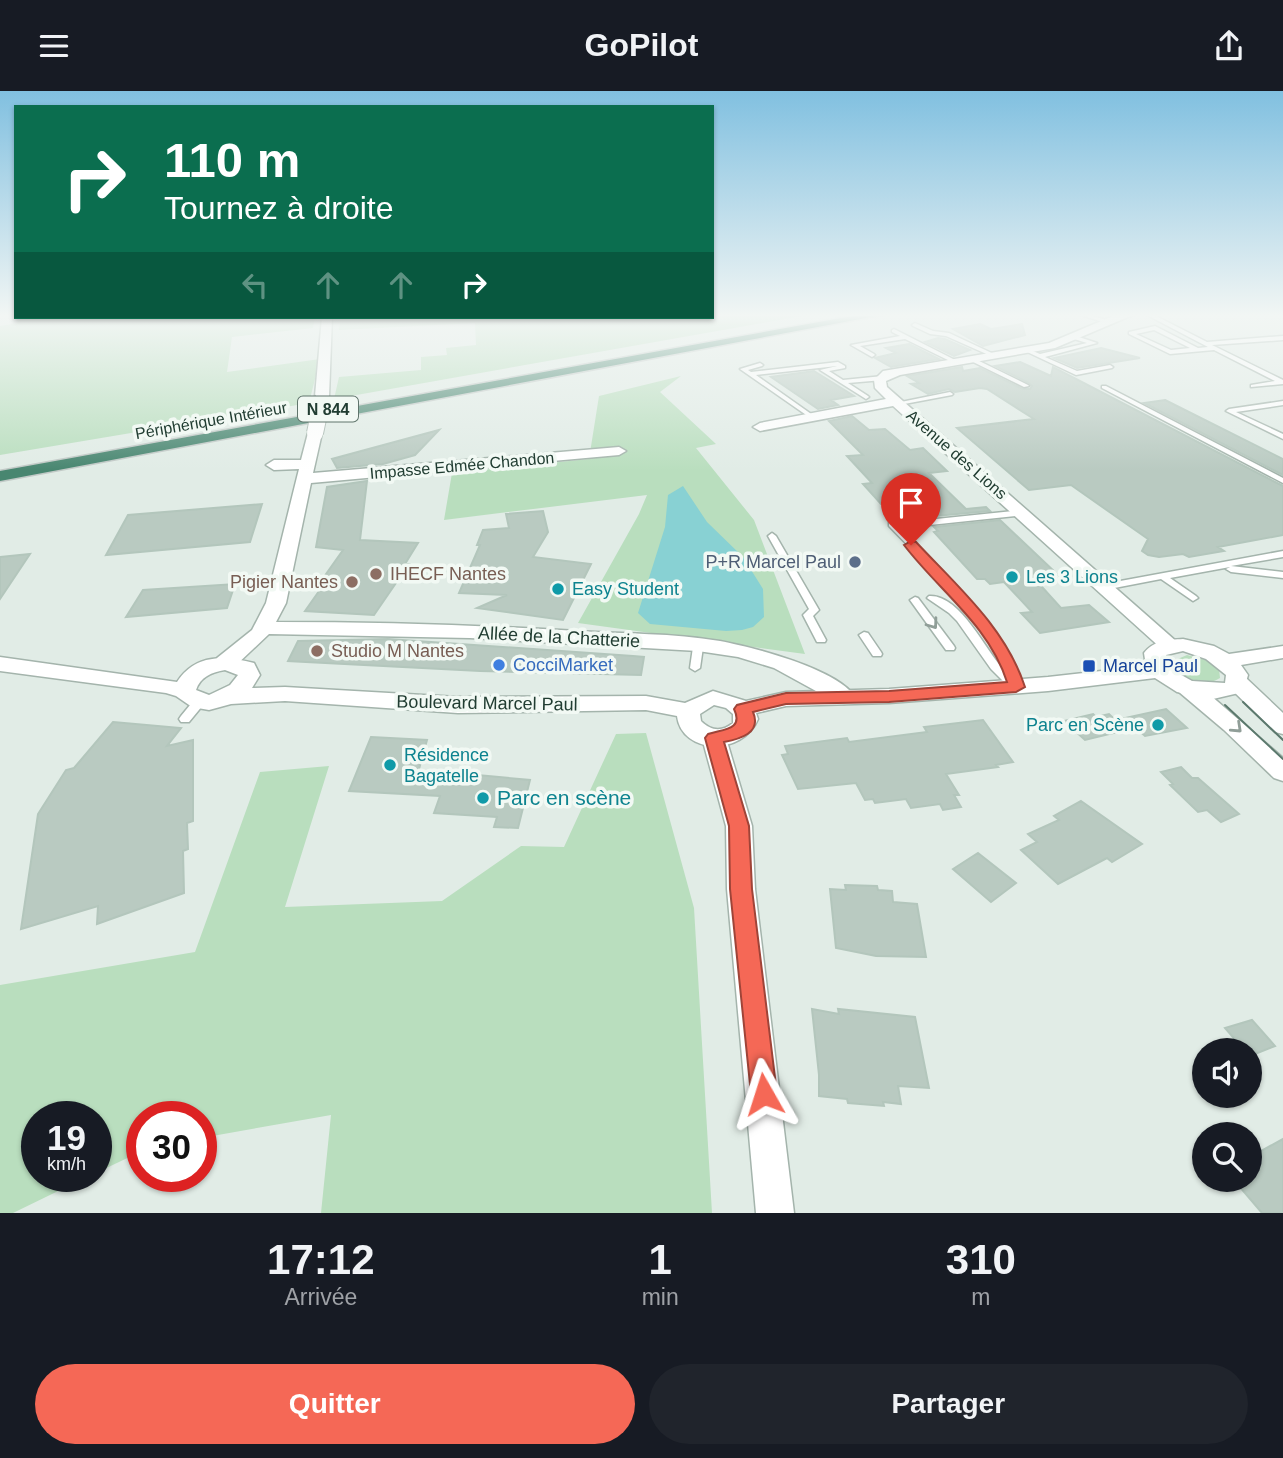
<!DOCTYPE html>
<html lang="fr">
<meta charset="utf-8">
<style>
body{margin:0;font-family:Arial,sans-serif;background:#20242c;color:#f1f3f6;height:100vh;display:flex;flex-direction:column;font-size:26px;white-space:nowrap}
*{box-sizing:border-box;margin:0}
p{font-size:23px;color:#9ea1a6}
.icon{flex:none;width:38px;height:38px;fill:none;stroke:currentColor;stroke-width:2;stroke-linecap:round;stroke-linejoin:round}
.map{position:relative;height:1122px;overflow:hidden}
.side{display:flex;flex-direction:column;background:#171b24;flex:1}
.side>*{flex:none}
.top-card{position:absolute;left:14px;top:14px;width:700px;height:214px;border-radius:0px;box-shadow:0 2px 5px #0004;background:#0b6e4f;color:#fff;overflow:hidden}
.fabs{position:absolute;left:1192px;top:947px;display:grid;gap:14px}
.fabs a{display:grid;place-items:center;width:70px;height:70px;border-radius:50%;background:#171b24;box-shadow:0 2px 5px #0004;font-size:35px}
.speed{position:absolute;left:21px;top:1010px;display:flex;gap:14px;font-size:35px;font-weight:700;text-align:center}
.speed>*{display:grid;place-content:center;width:91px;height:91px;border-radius:50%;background:#171b24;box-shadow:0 2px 5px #0004;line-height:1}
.speed small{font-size:18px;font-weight:400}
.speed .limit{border:10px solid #d22;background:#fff;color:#111}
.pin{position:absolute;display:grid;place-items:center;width:60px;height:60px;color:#fff;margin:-72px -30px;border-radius:50% 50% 50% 0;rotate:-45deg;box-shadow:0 0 7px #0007}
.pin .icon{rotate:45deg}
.me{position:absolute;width:77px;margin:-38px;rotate:354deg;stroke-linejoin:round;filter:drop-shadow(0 0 5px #0008)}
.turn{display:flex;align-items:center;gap:24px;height:147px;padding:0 35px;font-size:32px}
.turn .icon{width:91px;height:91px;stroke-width:2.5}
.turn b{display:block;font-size:49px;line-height:60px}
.lanes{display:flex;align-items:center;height:66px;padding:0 35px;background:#0003;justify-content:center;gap:35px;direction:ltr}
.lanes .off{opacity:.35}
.eta{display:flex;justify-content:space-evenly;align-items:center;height:119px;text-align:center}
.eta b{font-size:42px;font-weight:600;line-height:49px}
.cta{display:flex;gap:14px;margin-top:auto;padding:14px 35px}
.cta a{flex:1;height:80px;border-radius:42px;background:#f56856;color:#fff;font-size:28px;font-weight:600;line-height:80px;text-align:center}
.cta a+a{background:#20242c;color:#f1f3f6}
header{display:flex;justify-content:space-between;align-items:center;height:91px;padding:0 35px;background:#171b24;font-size:32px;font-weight:600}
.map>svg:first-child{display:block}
.green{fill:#b9debe}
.water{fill:#88d1d3}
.building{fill:#b9cac1;stroke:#b3c6bc;stroke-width:2}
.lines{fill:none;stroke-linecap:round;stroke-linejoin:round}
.service-casing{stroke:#a4b4ac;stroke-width:3}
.minor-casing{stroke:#a4b4ac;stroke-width:3}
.tertiary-casing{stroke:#a4b4ac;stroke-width:3}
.trunk-casing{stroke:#c1c9c6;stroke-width:3}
.service{fill:#fff;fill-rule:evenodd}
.minor{fill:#fff;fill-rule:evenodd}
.tertiary{fill:#fff;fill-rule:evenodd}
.trunk{fill:#488670;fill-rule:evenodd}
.tram{stroke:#5b796d;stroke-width:2}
.minor-bridge-far1-casing{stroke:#a4b4ac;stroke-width:14;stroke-linecap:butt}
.minor-bridge-casing{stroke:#a4b4ac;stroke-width:18;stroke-linecap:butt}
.minor-bridge-far1{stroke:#fff;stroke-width:12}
.minor-bridge{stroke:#fff;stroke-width:16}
.oneway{stroke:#909e98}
.route{fill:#f56856;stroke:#9f4438;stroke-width:2}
.service-dot{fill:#5c6f8a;stroke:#f2f9f4;stroke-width:2.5}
.education-dot{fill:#8d6e63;stroke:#f2f9f4;stroke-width:2.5}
.culture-dot{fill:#0f9aa8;stroke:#f2f9f4;stroke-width:2.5}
.shop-dot{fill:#3f7fe0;stroke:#f2f9f4;stroke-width:2.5}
.transit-dot{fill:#1a4fb4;stroke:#f2f9f4;stroke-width:2.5}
.labels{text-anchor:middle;stroke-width:7;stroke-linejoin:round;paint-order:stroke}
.shield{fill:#f2f9f4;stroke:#60756c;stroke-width:2}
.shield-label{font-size:16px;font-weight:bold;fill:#213d32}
.far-street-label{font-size:16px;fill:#213d32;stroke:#f2f9f4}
.service-label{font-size:18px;fill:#4e5e75;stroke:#f2f9f4;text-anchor:end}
.education-label{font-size:18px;fill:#785e54;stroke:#f2f9f4;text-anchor:start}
.culture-label{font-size:18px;fill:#0d838f;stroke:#f2f9f4;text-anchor:start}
.street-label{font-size:18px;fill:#213d32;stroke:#f2f9f4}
.shop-label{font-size:18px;fill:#366cbe;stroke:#f2f9f4;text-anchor:start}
.transit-label{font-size:18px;fill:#164399;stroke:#f2f9f4;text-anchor:start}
.near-culture-label{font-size:21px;fill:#0d838f;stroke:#f2f9f4;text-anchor:start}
</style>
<header><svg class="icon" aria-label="menu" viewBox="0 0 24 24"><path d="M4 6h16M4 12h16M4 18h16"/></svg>GoPilot<svg class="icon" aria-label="share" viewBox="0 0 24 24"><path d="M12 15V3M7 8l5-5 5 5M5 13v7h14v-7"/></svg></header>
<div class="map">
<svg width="1283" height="1122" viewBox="0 0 1283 1122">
<rect width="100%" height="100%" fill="#e1ece6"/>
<path class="green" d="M712,223H813L334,308L339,286L421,279V266L447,264L446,257L476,254L475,232L339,239L341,226H712Z
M16,226H315L313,237L232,246L227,281L320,268L309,312L0,364V235L18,232Z
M681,285L660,301L716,353L696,357L754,429L805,563L578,532L639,423L647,404L444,429L452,382L589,368L599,305Z
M1187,564L1209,570L1219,578L1220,587C1206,597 1176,588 1173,570Z
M646,642L694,817L712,1122H321L331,1024L201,1047V1026H142V1060L96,1082V1026H37V1085H89L13,1122H0V894L195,861L260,681L329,675L285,816L442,810L521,755L564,756L616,643Z"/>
<path class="water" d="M683,395L707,431L743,466L763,498L764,526L753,536L742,539L726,540L650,533L638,522L665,436L668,404Z"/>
<path class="building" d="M980,233L991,238L1022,233L1025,244L983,255L953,238Z
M938,247L945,248L970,259L954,265L925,251Z
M909,253L939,268L891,276L875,267L896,262L886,257Z
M1101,257L1140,267L1077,277L1054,267Z
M1020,271L1051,285L1053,276L1283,395V444L1218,456L1224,460L1189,466L1183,463L1159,466L1148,464L1142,460L1148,448L1071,394L1029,399L957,337L1034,328L987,298L980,297L955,301L949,298L928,303L911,293L919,292L907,285L962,276L963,280L980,277L1023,298H1030L1032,295L1029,292L995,275Z
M814,280L854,305L831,309L838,314L818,318L771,286Z
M1165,309L1283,368V384L1144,312Z
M852,325L869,339L885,338L910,359L923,357L947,380L929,382L966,418L986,416L990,420L925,426L910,411L881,413L863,393L872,392L847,365L863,364L829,330Z
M439,339L415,364L383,373L337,377L332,368Z
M367,390L360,449L418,452L405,473H409L374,524L305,520L324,493H319L343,459L316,456L327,396Z
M262,413L250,451L106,464L128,424Z
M543,420L548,441L533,466L591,473L563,529L477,517L507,504L459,502L480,454H477L483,439L509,437L506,423Z
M1000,429L1058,484L1033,486L1061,517L1089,514L1109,531L1040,542L1021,522L1032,521L1004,491L990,493L985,488H977L934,441L938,440L934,436Z
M30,463L0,508V466Z
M235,493L227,517L126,526L143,499Z
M388,548L633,565L644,566L641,584L480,580L288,570L298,550Z
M1166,618L1187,637L1145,645L1125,627Z
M1093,623L1096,626L1109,623L1126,639L1085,649L1064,630Z
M983,629L1013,671L996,674L998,676L946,683L959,704H954L961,716L943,719L940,713L911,717L906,708L875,712L873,708L865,709L856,692L798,698L782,664L788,663L785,655L847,647L849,651L927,641L924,636Z
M113,631L181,637L167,655L193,649V730L187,732L188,758L183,760L184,802L97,833L98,815L21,838L38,723L66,679L74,677Z
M371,646L427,649L416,689L453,691L456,682L530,689L518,737L494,736L497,726L434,722L440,705L349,700Z
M1181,676L1192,687H1198L1239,723L1221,731L1207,719L1198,721L1170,694L1173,693L1161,681Z
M1081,710L1142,753L1112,771L1107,767L1058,793L1021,759L1037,751L1028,743L1059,729L1054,725Z
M978,762L1016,792L991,811L953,778Z
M845,794L877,795L878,799L892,800L893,811L917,813L926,866L876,865L836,857L830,798L846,799Z
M812,918L839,923L838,918L915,926L929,997L898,995L901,1013L883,1011L884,1015L848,1012L847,1008L819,1005V984Z
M1252,929L1275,955L1250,965V959H1244L1225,937Z
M1283,1048V1122H1262L1233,1088H1250V1066Z"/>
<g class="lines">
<g class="service-casing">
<path id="service" d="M1078,223H1087L1109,230L1106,232Z
M1145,223H1152L1207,251L1283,245V249L1212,254L1283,289V293L1251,296V294L1275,290L1214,259L1170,263L1129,243V241L1155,235L1198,257L1208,256ZM1154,239L1190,257L1171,259L1136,243Z
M915,232L933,240L949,242L996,264L991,265L946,245L930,243L913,235L912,234Z
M894,238L959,271L954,272L905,248L860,255L874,263L875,264L872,266L851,254L900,245L892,241V239Z
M1076,245L1097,252L1045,266L1077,280L1110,274L1113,276L1112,277L1076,284L1023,259L1028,258L1040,263L1087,252L1074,248L1073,247Z
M971,266L1028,294L1029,295L1024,296L969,269L968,268Z
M838,271L845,275V277L829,280L843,289L883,285L886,287L883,289L848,292L868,305L869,306L866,308L820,279L837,275L756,284L814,325V327L812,328L740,278L760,272L763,274L762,275L748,279L751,281Z
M1102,295H1106L1283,387V392L1102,297Z
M950,301L953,303L952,304L899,314L896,312Z
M1283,310V314L1236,321L1283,343V348L1226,320L1229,318Z
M1022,419L1026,422L1025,424L920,435L917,441L914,442L910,439L914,431L917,430Z
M892,430L895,431C945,483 995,527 1022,596L1020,599H1012L991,578L957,530L949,522L927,507L929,505C960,503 985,559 1004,579C983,522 930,478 889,435V431Z
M772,442L776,445L819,519L813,525L826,549L825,551H817L803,524L809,518L768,445Z
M1283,460V466L1231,475L1283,481V487L1231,481L1226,478L1230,476L1170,487L1196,505L1198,507L1193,510L1161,488L1104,499L1099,496L1104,493Z
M915,506L918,507L954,555L955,557L954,559H946L910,509Z
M864,541L868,542L881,561L882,563L881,565H873L859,544Z
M698,553L703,556L700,577L695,580L690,577L693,556Z
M199,607L205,611L203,614L189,631H181L179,628L181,625L195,608Z"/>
</g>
<g class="minor-casing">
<path id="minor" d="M1118,223H1135L1055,257L900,284L886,290L887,296L1177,551L1180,555L1177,559H1163L893,315L760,340L753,336L760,332L886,308L875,297L874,289L883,280L1049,252Z
M322,226H332L329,305L322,309L315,305Z
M315,338L322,342L313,382L619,356L626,360L619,364L311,392L286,512L276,531C377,531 477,534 578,540C625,543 673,542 720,550C752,556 838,578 855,606L852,611L844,613L836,611L774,577L738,566L698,560L470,547L269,543L233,577H217L214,572L217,567L252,539L266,512L299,378L274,379L266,374L274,369H301L308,342Z
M1238,585L1246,587L1283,622V643L1275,641L1230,597L1227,592L1230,587Z
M1187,589L1195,591L1283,667V690L1274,687L1224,639L1179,601L1176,596L1179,591Z
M714,639L722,641L726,647L752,735L755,798L794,1122H756L727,798L726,735L702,647L706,641Z"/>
</g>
<g class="tertiary-casing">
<path id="tertiary" d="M1183,548L1214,555L1229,563L1283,555V567L1241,574L1248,584L1243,601L1213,608L1177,601L1155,587L1048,600L889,612L786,615L756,622L758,628C743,665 682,664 677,625L646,619L458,622L285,610L231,613L209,619L192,616L176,605L166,602L0,580V566L177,591C196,562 225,565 254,572L260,584L252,597L285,596L458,606L646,605L685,612L713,600L746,610L786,601L889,598L1048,586L1146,575L1144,562C1154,549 1168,549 1183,548ZM1183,560L1206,568L1226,584L1225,592L1192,590L1169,577L1166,564ZM225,579L238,584L230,594L209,604L196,599C200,586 212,581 225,579ZM714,614L726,617L733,623V632C722,641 711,640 701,630L700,623Z"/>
</g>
<g class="trunk-casing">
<path id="trunk" d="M863,223H887L0,390V380Z"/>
</g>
<use href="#service" class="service"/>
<use href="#minor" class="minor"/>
<use href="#tertiary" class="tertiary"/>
<use href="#trunk" class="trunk"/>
<path class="tram" d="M1243,611L1283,649
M1225,614L1283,668"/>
<g class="minor-bridge-far1-casing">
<path id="minor-bridge-far1" d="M318,325L322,305"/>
</g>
<g class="minor-bridge-casing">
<path id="minor-bridge" d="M315,342L319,323"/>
</g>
<use href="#minor-bridge-far1" class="minor-bridge-far1"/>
<use href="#minor-bridge" class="minor-bridge"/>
</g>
<defs><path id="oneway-chevron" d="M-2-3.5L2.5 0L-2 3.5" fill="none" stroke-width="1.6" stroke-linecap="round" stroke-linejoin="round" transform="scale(1.75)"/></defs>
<g class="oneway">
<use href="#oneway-chevron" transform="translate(933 533) rotate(54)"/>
<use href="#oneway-chevron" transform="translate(1237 637) rotate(43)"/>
</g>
<linearGradient id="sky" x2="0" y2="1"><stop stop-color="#81c0e0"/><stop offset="0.59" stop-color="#f2f6f4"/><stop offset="1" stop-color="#f2f6f4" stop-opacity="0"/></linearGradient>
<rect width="1283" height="380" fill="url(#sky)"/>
<path class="route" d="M911,450L916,451C957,495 1006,537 1025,596L1016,601L889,611L786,613L753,621C762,642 740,648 724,651L749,735L752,798L777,1003L773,1013L764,1017L755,1013L751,1003L730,798L729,735L705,647L708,643C723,638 744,639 734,618L737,614L786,602L889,600L1007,591C989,534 939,500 904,454Z"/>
<circle class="service-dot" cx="855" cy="471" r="7"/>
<g class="education-dot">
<circle cx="376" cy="483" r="7"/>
<circle cx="352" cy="491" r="7"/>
<circle cx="317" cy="560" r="7"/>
</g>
<g class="culture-dot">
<circle cx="1012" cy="486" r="7"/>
<circle cx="558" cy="498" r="7"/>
<circle cx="1158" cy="634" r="7"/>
<circle cx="390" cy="674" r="7"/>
<circle cx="483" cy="707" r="7"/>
</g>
<circle class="shop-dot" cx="499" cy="574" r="7"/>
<rect class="transit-dot" x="1082" y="568" width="14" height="14" rx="3.5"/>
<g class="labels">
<rect class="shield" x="298" y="305.5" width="60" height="25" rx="5"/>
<g class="shield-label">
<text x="328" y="324">N 844</text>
</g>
<g class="far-street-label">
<text transform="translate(211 329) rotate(-10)" y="6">Périphérique Intérieur</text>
<text transform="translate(957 363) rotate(41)" y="6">Avenue des Lions</text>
<text transform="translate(462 374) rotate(-5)" y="6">Impasse Edmée Chandon</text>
</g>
<g class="service-label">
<text x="841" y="477">P+R Marcel Paul</text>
</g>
<g class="education-label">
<text x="390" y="489">IHECF Nantes</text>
<text x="338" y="497" text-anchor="end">Pigier Nantes</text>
<text x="331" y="566">Studio M Nantes</text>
</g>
<g class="culture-label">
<text x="1026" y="492">Les 3 Lions</text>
<text x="572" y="504">Easy Student</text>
<text x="1144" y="640" text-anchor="end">Parc en Scène</text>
<text x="404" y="670">Résidence<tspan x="404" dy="21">Bagatelle</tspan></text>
</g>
<g class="street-label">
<text transform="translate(559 546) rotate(3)" y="6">Allée de la Chatterie</text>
<text transform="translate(487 612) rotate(1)" y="6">Boulevard Marcel Paul</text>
</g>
<g class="shop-label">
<text x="513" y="580">CocciMarket</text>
</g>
<g class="transit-label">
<text x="1103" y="581">Marcel Paul</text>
</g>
<g class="near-culture-label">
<text x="497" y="714">Parc en scène</text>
</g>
</g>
</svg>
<div class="fabs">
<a><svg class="icon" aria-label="sound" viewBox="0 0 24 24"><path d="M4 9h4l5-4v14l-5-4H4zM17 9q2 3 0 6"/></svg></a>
<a><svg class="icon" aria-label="search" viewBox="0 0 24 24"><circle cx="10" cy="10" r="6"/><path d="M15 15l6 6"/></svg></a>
</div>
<div class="speed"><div>19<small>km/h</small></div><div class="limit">30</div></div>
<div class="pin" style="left:911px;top:454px;background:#d93025"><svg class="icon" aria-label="arrive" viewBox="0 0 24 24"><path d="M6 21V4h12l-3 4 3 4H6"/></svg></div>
<svg class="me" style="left:764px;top:1003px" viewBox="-20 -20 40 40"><path d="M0-17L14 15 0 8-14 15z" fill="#f56856" stroke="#fff" stroke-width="4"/></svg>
<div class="top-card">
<div class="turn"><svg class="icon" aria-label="right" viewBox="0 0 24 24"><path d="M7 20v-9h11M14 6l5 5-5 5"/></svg><div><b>110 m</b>Tournez à droite</div></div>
<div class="lanes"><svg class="icon off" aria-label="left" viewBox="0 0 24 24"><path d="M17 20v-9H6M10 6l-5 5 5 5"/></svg><svg class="icon off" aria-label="ahead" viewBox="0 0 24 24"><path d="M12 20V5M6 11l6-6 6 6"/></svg><svg class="icon off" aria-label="ahead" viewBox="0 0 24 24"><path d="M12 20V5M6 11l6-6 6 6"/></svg><svg class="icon" aria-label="right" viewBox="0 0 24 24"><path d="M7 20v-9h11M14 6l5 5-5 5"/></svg></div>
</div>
</div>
<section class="side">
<div class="eta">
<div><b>17:12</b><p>Arrivée</p></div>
<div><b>1</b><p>min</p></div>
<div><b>310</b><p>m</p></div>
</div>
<div class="cta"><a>Quitter</a><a>Partager</a></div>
</section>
